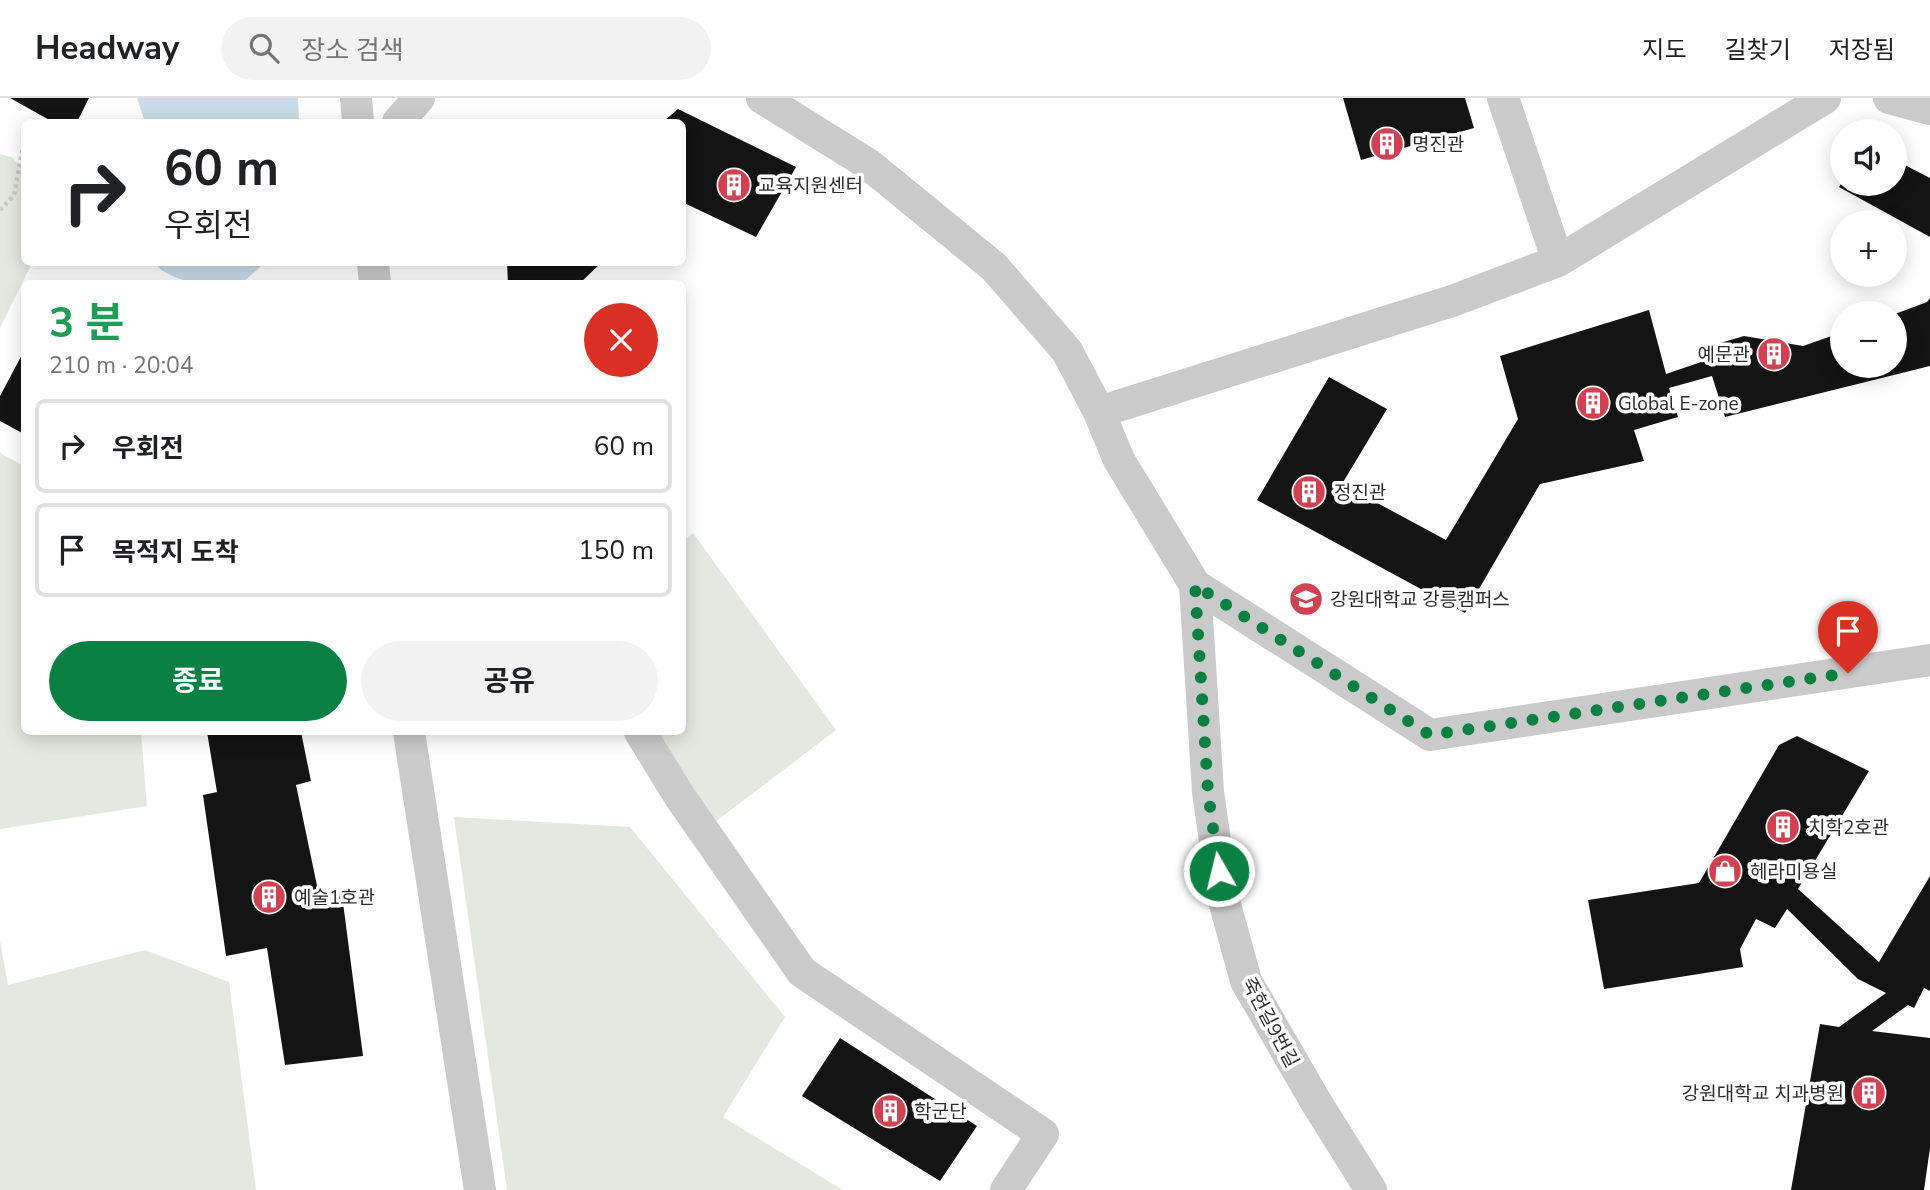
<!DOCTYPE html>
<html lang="ko">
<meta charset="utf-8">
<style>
body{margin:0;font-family:"Nunito Sans","Noto Sans KR",sans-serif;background:#f2f2f2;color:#202124;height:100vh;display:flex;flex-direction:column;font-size:26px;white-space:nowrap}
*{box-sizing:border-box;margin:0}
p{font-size:23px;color:#757577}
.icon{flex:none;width:38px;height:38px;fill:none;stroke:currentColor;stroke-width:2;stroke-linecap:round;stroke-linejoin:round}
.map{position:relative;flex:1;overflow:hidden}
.details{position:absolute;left:21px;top:182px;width:665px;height:455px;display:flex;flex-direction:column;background:#fff;border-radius:10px;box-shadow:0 4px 18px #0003}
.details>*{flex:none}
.banner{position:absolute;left:21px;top:21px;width:665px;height:147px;border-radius:10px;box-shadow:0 4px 18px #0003;background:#fff;color:#202124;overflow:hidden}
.buttons{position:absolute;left:1830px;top:21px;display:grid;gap:14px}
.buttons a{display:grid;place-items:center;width:77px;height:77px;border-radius:50%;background:#fff;box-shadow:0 4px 18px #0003;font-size:35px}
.pin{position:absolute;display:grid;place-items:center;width:60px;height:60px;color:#fff;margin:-72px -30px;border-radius:50% 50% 50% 0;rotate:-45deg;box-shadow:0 0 7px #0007}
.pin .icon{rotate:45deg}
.me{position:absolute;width:77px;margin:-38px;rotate:352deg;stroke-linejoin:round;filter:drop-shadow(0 0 5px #0008)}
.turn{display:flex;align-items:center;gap:24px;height:147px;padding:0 28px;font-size:32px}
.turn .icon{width:91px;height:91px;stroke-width:2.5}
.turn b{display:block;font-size:49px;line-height:60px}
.round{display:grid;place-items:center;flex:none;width:74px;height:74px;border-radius:37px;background:#f2f2f2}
.overview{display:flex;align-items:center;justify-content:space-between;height:119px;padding:0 28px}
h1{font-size:42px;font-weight:700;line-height:52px;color:#1e9e55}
.primary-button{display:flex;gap:14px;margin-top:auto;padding:14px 28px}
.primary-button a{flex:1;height:80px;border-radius:42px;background:#0b8043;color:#fff;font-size:28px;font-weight:700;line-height:80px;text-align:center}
.primary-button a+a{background:#f2f2f2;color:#202124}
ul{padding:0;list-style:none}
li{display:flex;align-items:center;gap:21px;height:94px;margin:0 14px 10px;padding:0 14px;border:4px solid #e0e0e0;border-radius:10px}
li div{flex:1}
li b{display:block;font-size:26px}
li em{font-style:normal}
header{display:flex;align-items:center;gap:42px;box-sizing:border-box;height:98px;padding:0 35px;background:#fff;border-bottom:2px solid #e0e0e0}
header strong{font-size:33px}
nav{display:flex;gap:38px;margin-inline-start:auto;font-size:24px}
.search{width:490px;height:63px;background:#f2f2f2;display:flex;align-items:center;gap:18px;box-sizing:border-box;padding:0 24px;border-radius:38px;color:#757577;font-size:26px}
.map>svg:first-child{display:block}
.green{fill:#e3e9dc}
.water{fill:#cadce7}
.building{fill:#141414}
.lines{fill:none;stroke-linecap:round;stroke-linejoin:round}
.path{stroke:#cacaca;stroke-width:4.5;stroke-dasharray:3.5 3.5;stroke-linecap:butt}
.minor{stroke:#cacaca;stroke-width:32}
.route{stroke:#0b8043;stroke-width:12;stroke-dasharray:0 21.6}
.labels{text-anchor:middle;stroke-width:7;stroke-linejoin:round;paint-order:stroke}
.poi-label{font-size:19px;fill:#2d2d2d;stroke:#fff;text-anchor:start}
.street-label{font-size:19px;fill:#2d2d2d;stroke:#fff}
</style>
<header>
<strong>Headway</strong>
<div class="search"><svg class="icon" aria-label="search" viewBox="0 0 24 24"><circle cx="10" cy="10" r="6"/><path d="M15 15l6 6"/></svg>장소 검색</div>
<nav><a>지도</a><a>길찾기</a><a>저장됨</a></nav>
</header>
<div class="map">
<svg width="1930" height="1092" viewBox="0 0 1930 1092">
<rect width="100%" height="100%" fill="#fff"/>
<path class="green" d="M0,56L12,59L24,73V164L32,165L0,230Z
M0,355L24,368V634H141L147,708L0,731Z
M693,435L836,632L715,724L654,634H682L683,443Z
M454,719L630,729L785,919L723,1019L843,1092H507Z
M0,843L8,887L145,852L229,884L256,1092H0Z"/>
<path class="water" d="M137,0H298L299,24H145Z
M155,165H265C258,170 247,183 238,186C219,192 165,183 155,165Z"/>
<path class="building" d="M10,0H89L77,24H53Z
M1343,0H1465L1474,30L1361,62Z
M678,11L796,69L756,139L682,104V24H663Z
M1895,62L1930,80V139L1839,89L1841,86H1895Z
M507,164H602L579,186H508Z
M1930,200V268L1725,319L1712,278L1669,290L1678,319L1634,332L1644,363L1540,386L1465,515L1257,402L1329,279L1387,311L1342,386L1446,442L1518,321L1500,258L1649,212L1666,276L1707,262L1703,250L1744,238L1803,248L1843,234V268H1895V216L1927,204Z
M24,253V336L0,323V298Z
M207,634H301L311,683L296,687L320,802L342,797L363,958L285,967L267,850L226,858L203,697L217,694Z
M1797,638L1869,673L1798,791L1879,864L1930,778V893L1924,890L1914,910L1908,907L1872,933L1930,940V1050L1924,1092H1791L1820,926L1839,929L1886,895L1858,881L1787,811L1775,830L1756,821L1740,851L1743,869L1604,891L1588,802L1699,785L1779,647Z
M840,940L977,1028L940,1083L802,998Z"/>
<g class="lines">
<path class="path" d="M0,112L14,97L24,44"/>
<path class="minor" d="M356,0L358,24
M762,0L868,66L994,169L1067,253L1099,314L1119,362L1195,487L1430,637L1930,562
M1503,0L1558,163
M1889,0L1930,11
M398,24L419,0
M373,164L375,186
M1099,314L1452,203L1558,163L1825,0
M1195,487L1208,694L1223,799L1246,883L1316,1004L1371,1092
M409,634L480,1092
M640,634L680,699L802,874L1043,1036L1006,1092"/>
</g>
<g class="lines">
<path class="route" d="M1219,773L1208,694L1195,487L1430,637L1848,575"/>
</g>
<defs>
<g id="building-disc" transform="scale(1.75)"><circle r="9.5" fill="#d14151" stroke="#fff"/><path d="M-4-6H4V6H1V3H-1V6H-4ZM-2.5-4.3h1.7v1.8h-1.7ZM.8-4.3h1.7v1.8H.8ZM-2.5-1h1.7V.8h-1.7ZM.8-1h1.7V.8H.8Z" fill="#fff"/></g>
<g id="university-disc" transform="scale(1.75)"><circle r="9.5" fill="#d14151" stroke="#fff"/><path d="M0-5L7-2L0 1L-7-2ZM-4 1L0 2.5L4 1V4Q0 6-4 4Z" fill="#fff"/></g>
<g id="shop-disc" transform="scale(1.75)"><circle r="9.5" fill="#d14151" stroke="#fff"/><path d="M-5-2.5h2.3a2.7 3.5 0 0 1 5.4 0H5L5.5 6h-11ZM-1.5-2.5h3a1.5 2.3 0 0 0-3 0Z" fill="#fff"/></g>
</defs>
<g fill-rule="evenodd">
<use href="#building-disc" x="1387" y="46"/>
<use href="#building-disc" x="734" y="87"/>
<use href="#building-disc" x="1774" y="256"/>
<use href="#building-disc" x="1593" y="305"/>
<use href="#building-disc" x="1309" y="394"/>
<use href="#university-disc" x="1306" y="501"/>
<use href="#building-disc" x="1783" y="729"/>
<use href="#shop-disc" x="1725" y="773"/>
<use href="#building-disc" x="269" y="799"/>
<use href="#building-disc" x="1869" y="995"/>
<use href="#building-disc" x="890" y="1013"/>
</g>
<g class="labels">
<g class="poi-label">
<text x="1412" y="53">명진관</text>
<text x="758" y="94">교육지원센터</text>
<text x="1750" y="263" text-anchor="end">예문관</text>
<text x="1618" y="312">Global E-zone</text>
<text x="1334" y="401">정진관</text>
<text x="1330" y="508">강원대학교 강릉캠퍼스</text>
<text x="1808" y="736">치학2호관</text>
<text x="1750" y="780">헤라미용실</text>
<text x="294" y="806">예술1호관</text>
<text x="1844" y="1002" text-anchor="end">강원대학교 치과병원</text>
<text x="914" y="1020">학군단</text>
</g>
<g class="street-label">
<text transform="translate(1271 924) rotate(62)" y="7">죽헌길9번길</text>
</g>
</g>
</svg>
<div class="buttons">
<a><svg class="icon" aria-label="sound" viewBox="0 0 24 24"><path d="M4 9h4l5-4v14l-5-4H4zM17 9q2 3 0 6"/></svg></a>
<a>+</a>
<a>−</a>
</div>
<div class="pin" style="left:1848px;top:575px;background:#d93025"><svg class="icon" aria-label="arrive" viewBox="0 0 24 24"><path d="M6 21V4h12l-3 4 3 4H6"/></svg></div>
<svg class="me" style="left:1219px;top:773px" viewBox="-20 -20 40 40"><circle r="17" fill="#0b8043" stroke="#fff" stroke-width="3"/><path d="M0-11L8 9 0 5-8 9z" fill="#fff"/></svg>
<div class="banner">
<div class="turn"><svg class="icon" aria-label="right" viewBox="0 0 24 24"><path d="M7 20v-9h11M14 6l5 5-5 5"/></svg><div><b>60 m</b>우회전</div></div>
</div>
<section class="details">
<div class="overview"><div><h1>3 분</h1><p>210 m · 20:04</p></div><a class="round" style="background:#d93025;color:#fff"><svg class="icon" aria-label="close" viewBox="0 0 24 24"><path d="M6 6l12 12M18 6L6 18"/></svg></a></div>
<ul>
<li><svg class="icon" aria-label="right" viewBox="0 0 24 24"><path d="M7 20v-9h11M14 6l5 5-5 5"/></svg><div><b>우회전</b></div><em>60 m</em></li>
<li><svg class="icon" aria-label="arrive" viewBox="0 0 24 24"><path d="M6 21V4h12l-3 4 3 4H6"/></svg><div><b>목적지 도착</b></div><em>150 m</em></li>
</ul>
<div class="primary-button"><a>종료</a><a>공유</a></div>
</section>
</div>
